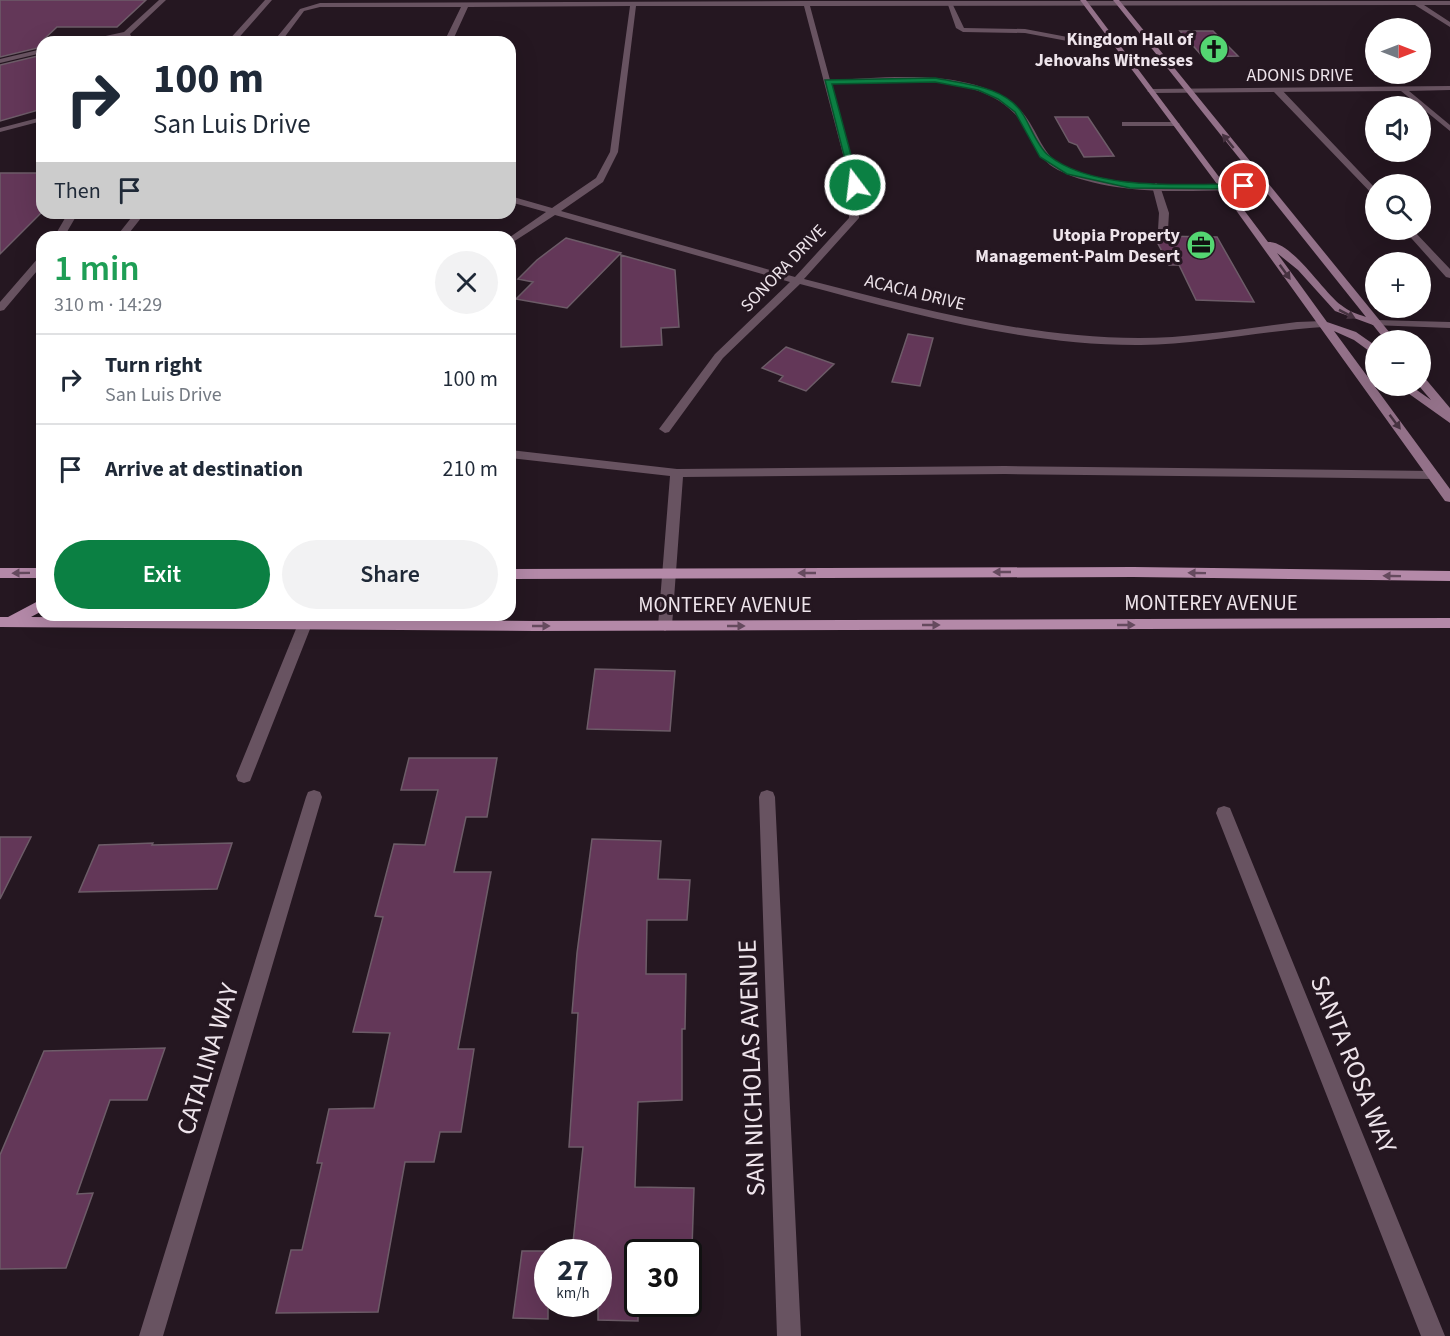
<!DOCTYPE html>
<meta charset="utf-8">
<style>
body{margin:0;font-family:"Source Sans 3",sans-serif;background:#f2f2f3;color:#1f2937;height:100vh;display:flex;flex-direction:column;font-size:22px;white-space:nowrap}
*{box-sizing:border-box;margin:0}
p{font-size:20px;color:#747a83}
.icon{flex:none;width:33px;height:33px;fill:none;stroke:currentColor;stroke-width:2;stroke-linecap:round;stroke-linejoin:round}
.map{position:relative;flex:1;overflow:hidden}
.drawer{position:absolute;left:36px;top:231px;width:480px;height:390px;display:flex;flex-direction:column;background:#fff;border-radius:18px;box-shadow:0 6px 24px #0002}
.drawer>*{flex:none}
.top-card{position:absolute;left:36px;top:36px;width:480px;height:183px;border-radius:18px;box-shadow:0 6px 24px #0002;background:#fff;color:#1f2937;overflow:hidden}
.needle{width:39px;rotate:90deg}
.controls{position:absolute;left:1365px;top:18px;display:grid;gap:12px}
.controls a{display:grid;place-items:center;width:66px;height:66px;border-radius:50%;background:#fff;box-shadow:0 6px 24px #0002;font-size:30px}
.speed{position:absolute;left:534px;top:1239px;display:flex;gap:12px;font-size:30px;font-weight:700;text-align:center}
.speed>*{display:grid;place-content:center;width:78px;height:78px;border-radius:50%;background:#fff;box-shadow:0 6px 24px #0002;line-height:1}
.speed small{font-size:15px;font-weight:400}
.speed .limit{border:3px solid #111;border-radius:9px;background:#fff;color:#111}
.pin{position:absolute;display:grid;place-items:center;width:51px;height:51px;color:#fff;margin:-26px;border:3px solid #fff;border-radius:50%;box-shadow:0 2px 6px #0007}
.me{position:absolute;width:66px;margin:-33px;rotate:345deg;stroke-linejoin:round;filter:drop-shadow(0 0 4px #0008)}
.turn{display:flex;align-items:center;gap:21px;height:126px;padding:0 18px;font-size:27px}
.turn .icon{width:78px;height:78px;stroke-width:2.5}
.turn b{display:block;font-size:42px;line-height:51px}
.then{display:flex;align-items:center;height:57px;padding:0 18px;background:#0003;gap:12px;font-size:22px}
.round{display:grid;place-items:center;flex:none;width:63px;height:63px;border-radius:32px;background:#f2f2f3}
.overview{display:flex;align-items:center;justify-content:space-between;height:102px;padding:0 18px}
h1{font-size:36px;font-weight:600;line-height:45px;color:#1e9e55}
.cta{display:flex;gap:12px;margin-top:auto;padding:12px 18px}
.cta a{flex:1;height:69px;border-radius:36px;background:#0b8043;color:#fff;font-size:24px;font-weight:600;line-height:69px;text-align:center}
.cta a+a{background:#f2f2f3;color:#1f2937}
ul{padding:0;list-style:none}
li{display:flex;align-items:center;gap:18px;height:90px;padding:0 18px;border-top:2px solid #e0e1e3}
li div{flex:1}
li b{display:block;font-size:22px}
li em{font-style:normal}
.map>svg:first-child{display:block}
.building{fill:#633758;stroke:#6d5c68;stroke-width:1.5}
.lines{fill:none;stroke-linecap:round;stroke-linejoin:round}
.service{fill:#685361;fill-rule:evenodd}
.minor{fill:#685361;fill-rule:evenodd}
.secondary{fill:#937189;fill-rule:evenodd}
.primary{fill:#b489a8;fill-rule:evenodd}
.oneway{fill:#463240}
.oneway2{fill:#654a5e}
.route{fill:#0b8043;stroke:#07532c;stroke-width:1.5}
.labels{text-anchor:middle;stroke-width:6;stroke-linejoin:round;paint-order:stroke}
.far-poi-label{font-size:18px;font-weight:bold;fill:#eee4eb;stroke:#251721;text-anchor:end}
.far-street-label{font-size:18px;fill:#eee4eb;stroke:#251721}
.street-label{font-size:21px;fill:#eee4eb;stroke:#251721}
.near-street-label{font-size:26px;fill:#eee4eb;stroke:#251721}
</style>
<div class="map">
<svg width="1450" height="1336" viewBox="0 0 1450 1336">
<rect width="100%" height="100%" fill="#251721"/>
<path class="building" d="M0,0H146L117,27H57L42,41V47L0,57Z
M1180,31H1213L1238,56L1203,57Z
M42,55V109L0,121V65Z
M1055,117H1088L1114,156L1084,157L1077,145L1069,142Z
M0,173H42V212L0,254Z
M1154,236L1217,237L1254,302L1196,300L1179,265H1169Z
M566,238L621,253L567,308L516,299L533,282L518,279L537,260Z
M621,255L675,270L679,327L661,328L662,345L621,347Z
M908,334L933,338L920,386L892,382Z
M786,347L834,364L806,391L779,381L783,376L762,368Z
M595,669L675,671L670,731L587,729Z
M409,758H497L487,817H466L454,872H491L458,1049H474L461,1132H440L434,1162H405L378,1312L276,1313L291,1250H302L322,1163H317L329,1109L374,1108L390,1033L353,1032L383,917L375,916L394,844L425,845L438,790H401Z
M0,837H31L0,899Z
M592,839L661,841L658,879L690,880L687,920H647L646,974H686L685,1029H682V1100L638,1102L635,1187L694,1188L692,1248H647L646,1252H638V1321L598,1320V1252H572L583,1147H569L578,1013H572L577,953Z
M153,843L152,845L232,843L217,889L79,892L99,845Z
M165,1048L147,1100H110L77,1194L93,1193L66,1268L0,1269V1155L44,1051Z
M522,1251H548V1319L513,1318Z"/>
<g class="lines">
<path class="service" d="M159,0H166L130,34L134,42H126L124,36L94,42H78L124,32Z
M265,0H272L235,42H227Z
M947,2L952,3L964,28L1025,29L1078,39L1113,38L1117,40L1113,42L1078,43L1025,33L963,32L956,28Z
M42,49V53L0,63V59Z
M1274,88H1280L1376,189V198L1274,92Z
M42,117V121L0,132V128Z
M1125,122H1176L1180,124L1176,126H1122V122Z
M1156,183L1160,186L1169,213L1168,230L1163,233L1158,230L1159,213L1152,186Z
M68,213H78L64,237H54Z
M1404,230H1413L1450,269V278L1446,277Z
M42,256V265L4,310L0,311V302L39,257Z
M510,450L677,469L1005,466L1434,471L1440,475L1434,479L1005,474L683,477L672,626L665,631L658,626L670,476L510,458Z
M305,619L312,624L252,776L250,781L244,783L238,781L236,776L298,624Z"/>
<path class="minor" d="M806,1H1450V5H1424L1450,22V27L1415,5L810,6L830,80C887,78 975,66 1019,109C1037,126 1040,153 1062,166C1113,194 1208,185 1265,183L1269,186L1265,189C1202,190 1116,199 1058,170C1034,158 1032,132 1015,114C974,70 886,82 832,84L859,185V218L804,279C913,307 1026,338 1139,338C1192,338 1245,328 1297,322L1323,321L1328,324L1323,327C1262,331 1202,344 1141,345C1026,346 910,313 800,284L723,358L669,432L665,433L659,429L715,354L790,282L555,215L510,244V237L546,212L510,202V196L552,208L596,178L610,152L630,6L468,7L452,42H444L461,7H320L304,11L281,42H273L300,9L320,3ZM636,6H804L851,185L849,218L795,277L561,211L603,182L618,152Z
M1450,86V90L1409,91L1450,125V131L1401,91L1151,93L1147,91L1151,89Z
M135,213H145L126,237H116Z
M1376,320L1450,322V328L1372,325V321Z
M314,790L320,792L322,797L163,1336H139L306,797L308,792Z
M767,790L773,792L775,797L801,1336H777L759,797L761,792Z
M1224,806L1230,808L1232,813L1445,1336H1421L1216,813L1218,808Z"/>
<path class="secondary" d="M1080,0H1086L1268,242C1292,241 1323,292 1341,305C1348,311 1357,314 1366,317L1113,0H1119L1394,338L1395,340H1385L1373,325L1335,311L1298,270L1277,253L1327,322L1356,332L1376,346V356L1354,340L1334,331L1450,489V502L1445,501L1220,188Z
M1420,376L1424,377L1450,408V423L1398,386H1411L1431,400L1419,386Z"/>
<path class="primary" d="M1133,567L1450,571V581L1133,577L510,579V569Z
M0,568H42V578H0Z
M42,599V611L31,617L535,621L1450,618V628L535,631L0,627V617H8Z"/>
</g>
<defs><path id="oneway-solid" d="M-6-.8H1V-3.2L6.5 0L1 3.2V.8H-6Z" transform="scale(1.5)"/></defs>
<g class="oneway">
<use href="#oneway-solid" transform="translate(1228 141) rotate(-129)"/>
<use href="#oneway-solid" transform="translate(1285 272) rotate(54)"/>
<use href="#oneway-solid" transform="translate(1347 314) rotate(27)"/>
<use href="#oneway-solid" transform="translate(1395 422) rotate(53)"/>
</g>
<g class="oneway2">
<use href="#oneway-solid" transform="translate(1002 572) rotate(180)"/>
<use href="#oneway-solid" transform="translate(21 573) rotate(179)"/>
<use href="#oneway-solid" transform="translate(807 573) rotate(180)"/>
<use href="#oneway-solid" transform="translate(1197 573) rotate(-179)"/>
<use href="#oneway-solid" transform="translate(1392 576) rotate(-179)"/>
<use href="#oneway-solid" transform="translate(931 625)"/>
<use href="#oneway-solid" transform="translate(1126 625)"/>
<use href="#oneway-solid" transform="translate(541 626)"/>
<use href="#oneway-solid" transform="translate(736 626)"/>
</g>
<path class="route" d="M935,78C965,84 1007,86 1024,116C1031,128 1038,147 1048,155C1094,192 1187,184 1244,184L1248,186L1244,189L1130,188L1067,174L1040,157L1015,112L998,99L978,90L935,82L832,84L859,185L852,187L825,80Z"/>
<defs>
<g id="church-disc" transform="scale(1.5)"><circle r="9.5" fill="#54d672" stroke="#251721"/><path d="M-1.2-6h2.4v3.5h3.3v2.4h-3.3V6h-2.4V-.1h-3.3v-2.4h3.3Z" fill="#111"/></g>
<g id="office-disc" transform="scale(1.5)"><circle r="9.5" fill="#54d672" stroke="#251721"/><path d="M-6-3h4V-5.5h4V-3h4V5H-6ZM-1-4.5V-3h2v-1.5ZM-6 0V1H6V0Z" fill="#111"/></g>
</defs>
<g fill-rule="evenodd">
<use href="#church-disc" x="1214" y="49"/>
<use href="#office-disc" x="1201" y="245"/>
</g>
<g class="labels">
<g class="far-poi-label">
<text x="1193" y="45">Kingdom Hall of<tspan x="1193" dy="21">Jehovahs Witnesses</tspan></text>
<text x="1180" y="241">Utopia Property<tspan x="1180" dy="21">Management-Palm Desert</tspan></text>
</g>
<g class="far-street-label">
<text x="1300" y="81">ADONIS DRIVE</text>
<text transform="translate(783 268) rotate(-46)" y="6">SONORA DRIVE</text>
<text transform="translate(915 292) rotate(14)" y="6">ACACIA DRIVE</text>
</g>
<g class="street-label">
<text x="1211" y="610">MONTEREY AVENUE</text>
<text x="725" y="612">MONTEREY AVENUE</text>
</g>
<g class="near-street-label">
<text transform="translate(207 1059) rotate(-73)" y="9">CATALINA WAY</text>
<text transform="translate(1354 1064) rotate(68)" y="9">SANTA ROSA WAY</text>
<text transform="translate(751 1068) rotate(-92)" y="9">SAN NICHOLAS AVENUE</text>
</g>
</g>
</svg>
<div class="controls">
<a><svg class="needle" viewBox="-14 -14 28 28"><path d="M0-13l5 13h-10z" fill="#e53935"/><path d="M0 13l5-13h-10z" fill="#747a83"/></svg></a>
<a><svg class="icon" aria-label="sound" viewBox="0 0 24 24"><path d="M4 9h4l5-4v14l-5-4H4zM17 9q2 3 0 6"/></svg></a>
<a><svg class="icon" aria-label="search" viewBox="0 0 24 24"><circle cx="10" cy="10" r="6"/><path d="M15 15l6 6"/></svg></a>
<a>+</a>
<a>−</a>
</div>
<div class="speed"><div>27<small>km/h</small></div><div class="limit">30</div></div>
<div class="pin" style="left:1244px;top:186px;background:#d93025"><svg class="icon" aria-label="arrive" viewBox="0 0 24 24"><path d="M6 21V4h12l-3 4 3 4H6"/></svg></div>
<svg class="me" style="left:855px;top:185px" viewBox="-20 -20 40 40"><circle r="17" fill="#0b8043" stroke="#fff" stroke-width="3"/><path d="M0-11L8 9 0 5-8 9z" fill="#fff"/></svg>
<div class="top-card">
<div class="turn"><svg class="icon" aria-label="right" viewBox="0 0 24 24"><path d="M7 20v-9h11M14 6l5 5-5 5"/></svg><div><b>100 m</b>San Luis Drive</div></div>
<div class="then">Then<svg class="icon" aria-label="arrive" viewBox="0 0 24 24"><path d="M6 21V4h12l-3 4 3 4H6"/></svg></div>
</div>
<section class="drawer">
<div class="overview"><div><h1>1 min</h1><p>310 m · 14:29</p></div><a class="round"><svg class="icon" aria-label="close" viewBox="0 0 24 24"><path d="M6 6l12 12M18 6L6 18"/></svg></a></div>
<ul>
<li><svg class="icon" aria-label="right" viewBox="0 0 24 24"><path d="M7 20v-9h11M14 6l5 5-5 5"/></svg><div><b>Turn right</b><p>San Luis Drive</p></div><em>100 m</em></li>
<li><svg class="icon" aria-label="arrive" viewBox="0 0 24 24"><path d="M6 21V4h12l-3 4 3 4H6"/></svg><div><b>Arrive at destination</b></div><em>210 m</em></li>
</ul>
<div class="cta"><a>Exit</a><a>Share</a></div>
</section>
</div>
